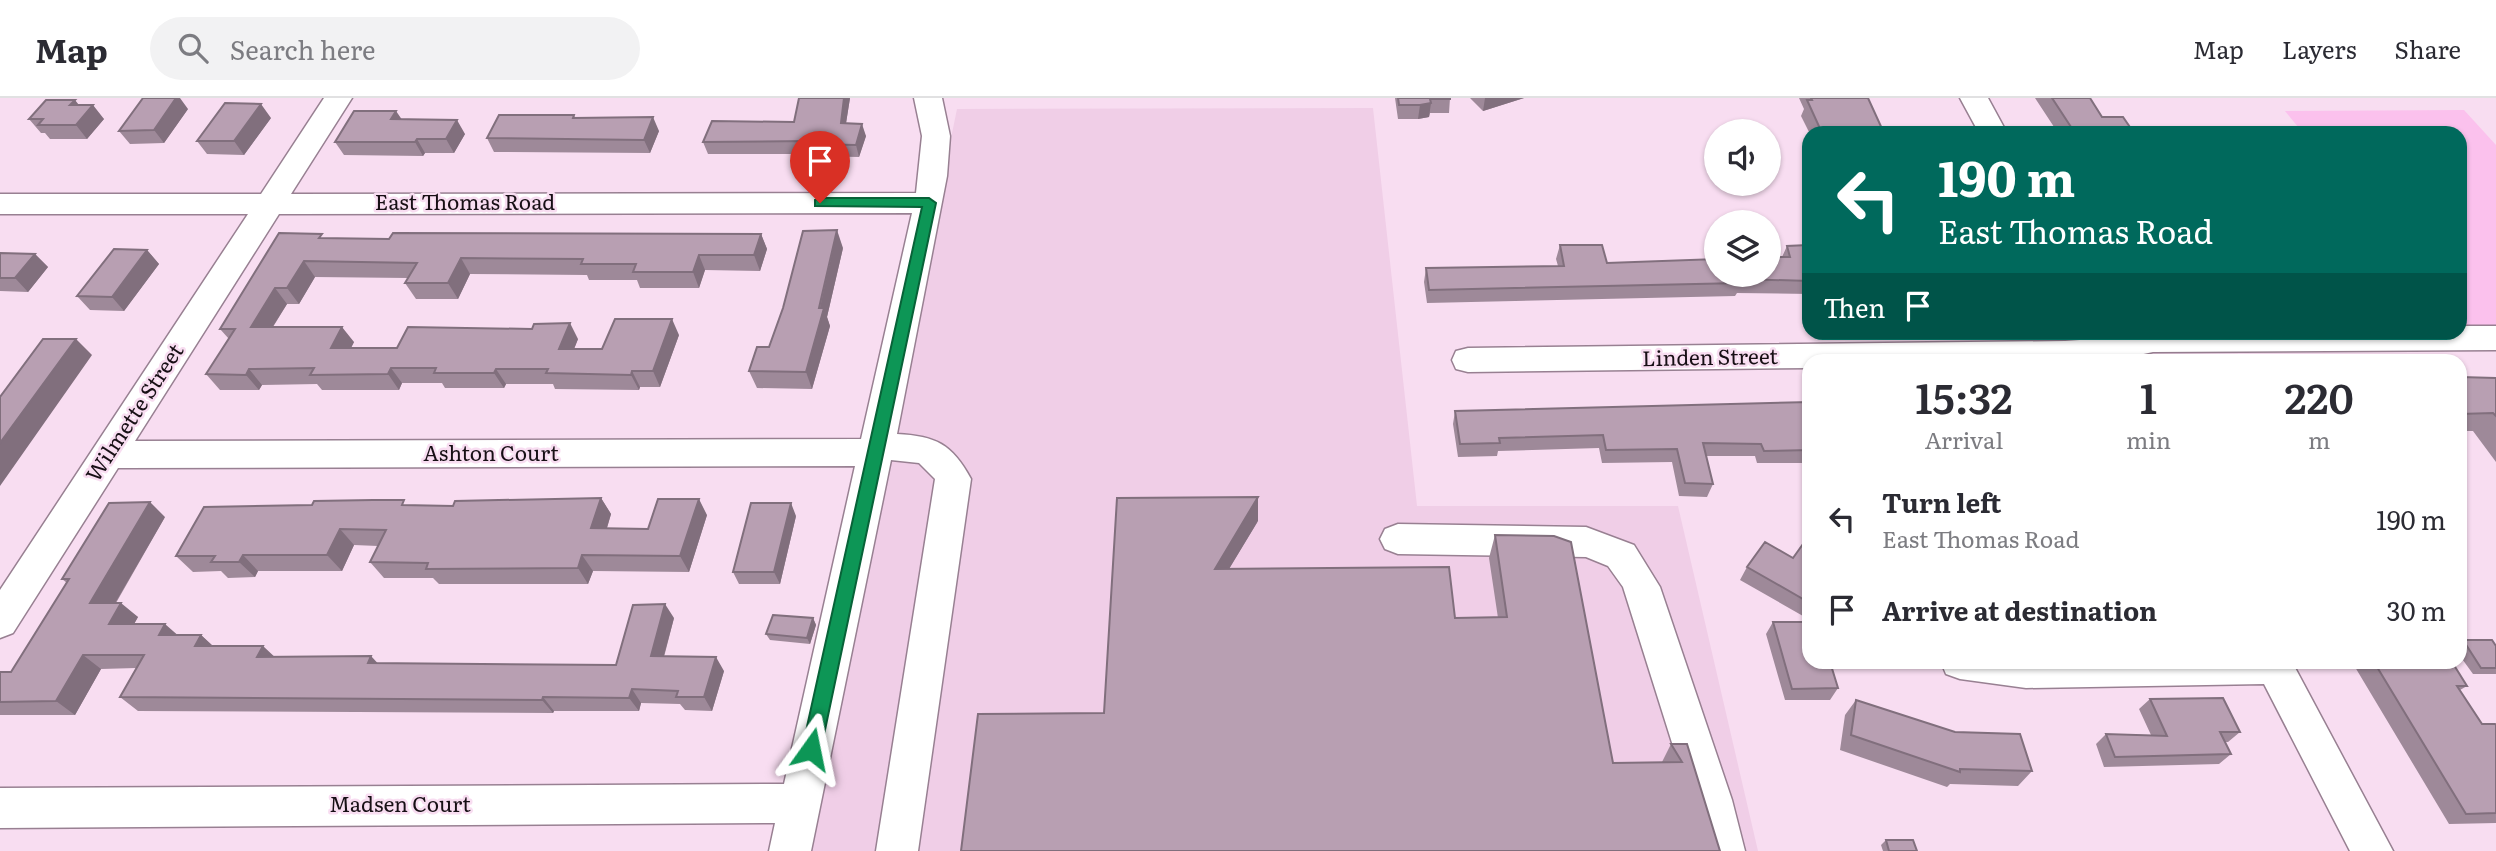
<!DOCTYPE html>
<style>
body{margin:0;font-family:Literata,serif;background:#f2f2f3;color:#2b2b33;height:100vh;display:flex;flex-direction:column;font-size:26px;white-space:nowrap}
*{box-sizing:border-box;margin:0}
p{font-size:23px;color:#7c7c81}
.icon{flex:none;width:38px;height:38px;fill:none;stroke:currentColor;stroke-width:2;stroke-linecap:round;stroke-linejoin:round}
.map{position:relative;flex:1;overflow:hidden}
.drawer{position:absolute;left:1802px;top:256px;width:665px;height:315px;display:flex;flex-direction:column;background:#fff;border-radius:21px;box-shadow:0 2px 5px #0004}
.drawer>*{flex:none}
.banner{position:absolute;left:1802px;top:28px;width:665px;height:214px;border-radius:21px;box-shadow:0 2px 5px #0004;background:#00695c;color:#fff;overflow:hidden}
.tools{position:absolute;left:1704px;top:21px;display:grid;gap:14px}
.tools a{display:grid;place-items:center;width:77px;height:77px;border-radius:50%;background:#fff;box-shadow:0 2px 5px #0004;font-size:35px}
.pin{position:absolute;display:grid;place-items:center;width:60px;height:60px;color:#fff;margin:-72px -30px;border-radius:50% 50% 50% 0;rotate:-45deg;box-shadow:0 0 7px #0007}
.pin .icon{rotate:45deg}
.me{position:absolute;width:77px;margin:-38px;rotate:12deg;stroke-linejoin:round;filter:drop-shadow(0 0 5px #0008)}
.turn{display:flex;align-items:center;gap:24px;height:147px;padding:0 21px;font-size:32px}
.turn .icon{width:91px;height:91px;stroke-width:2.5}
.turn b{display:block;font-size:49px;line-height:60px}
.then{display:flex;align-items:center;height:66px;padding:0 21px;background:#0003;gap:14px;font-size:26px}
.eta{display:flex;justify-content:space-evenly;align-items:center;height:119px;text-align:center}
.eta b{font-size:42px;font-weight:600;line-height:49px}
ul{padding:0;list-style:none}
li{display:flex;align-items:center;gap:21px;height:91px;padding:0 21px}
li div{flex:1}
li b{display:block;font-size:26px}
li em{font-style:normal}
header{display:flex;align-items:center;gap:42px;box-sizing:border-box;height:98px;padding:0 35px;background:#fff;border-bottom:2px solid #e1e1e2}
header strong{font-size:33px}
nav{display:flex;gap:38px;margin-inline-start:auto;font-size:24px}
.search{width:490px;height:63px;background:#f2f2f3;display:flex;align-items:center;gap:18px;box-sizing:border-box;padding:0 24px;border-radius:38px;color:#7c7c81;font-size:26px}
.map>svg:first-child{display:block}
.built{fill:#f0cee7}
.green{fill:#fbc1ed}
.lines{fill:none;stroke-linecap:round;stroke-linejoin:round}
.minor-casing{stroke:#988092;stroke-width:3}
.minor{fill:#fff;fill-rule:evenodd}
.wall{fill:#9e8999}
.shaded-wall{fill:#816f7d}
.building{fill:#b89fb2;stroke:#816f7d;stroke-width:2}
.route{fill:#0d9656;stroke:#086238;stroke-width:2}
.labels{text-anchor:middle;stroke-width:5;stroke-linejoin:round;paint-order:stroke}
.street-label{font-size:21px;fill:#170f15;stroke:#f8ddf1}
</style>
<header>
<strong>Map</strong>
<div class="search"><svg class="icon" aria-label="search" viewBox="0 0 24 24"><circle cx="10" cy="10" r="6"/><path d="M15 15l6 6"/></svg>Search here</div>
<nav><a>Map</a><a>Layers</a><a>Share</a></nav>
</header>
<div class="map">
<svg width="2496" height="753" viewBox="0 0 2496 753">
<rect width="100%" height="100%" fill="#f8ddf1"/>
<path class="built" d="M1373,10L1417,408H1678L1758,753H804L957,11Z"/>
<path class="green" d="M2464,12L2496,47V228L2461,229L2460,35H2303L2285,13Z"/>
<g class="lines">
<g class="minor-casing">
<path id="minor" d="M324,0H352L291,96L916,95L922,38L914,0H942L950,38L947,78L897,336C936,338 952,346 971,381L918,753H876L935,381L919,365L891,362L811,753H769L775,725L0,730V690L784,686L855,368L118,370L13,535L0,540V492L248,116H0V96H261ZM912,115L861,341L135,343L279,116Z
M1960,0H1988L2007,35H1979Z
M2460,228H2496V252L2153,254L2115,262H1810V270L1468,274L1456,271L1452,262L1456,253L1468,250L2065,243L2109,240L2134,234H2460Z
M1398,426L1586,429L1634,447L1660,489L1732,702L1745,753H1703L1690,702L1623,489L1608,468L1586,459L1398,456L1385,451L1380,441L1385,431Z
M1941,564H2292L2393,753H2350L2264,586L2026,590L1960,581L1946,576Z"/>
</g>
<use href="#minor" class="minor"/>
</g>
<path class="wall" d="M850,0L846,25L866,38L859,59L811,58L810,56H708L703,44L794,24Z
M1395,0H1450L1449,15H1430L1429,19L1418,21H1398Z
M1470,0H1524L1483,13Z
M1799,0H1868L1884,35H1810V36L1801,18L1804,11Z
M2035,0H2090L2102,19L2134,35H2058Z
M79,7L104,21L87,41H50L45,35H41L29,21Z
M188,11L164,45L130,46L119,33Z
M574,17L575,20L659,33L650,55L494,54L487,40Z
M271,20L244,57L207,56L197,43Z
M402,21L465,36L454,55H425L423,58L344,57L335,44Z
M761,136L767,151L760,173L705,172L699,190H640L637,182H589L587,177L470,176L458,201H416L405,185L408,180L315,179L299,206H287L273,229L354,244L351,250H397L578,241L574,251H602L679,237L660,289H640L639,292L555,291L553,286H506L504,290H445L442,285H402L399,292H322L317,286L262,287L259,292H220L206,276L229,241L220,231L325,140L389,141Z
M1560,147L1607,165L1782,159L1787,148L1810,151V196L1737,195L1735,198L1427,205L1424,184L1426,170L1558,168L1556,161Z
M843,150L827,219L830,228L812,291L757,290L749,273L769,249Z
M147,152L159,166L124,213L90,212L77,198Z
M0,155L35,156L48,169L28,194L0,193Z
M1856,234H1888L1885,239H1858Z
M2460,279L2496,280V364L2473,333H2460Z
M1810,304V362L1808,365H1757L1755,358H1706L1713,386L1707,399L1679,398L1672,364L1602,365L1599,350L1498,353L1497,358L1458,359L1453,326L1455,313Z
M601,400L611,416L607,430L648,431L707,417L689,474L593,473L588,486H439L433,480H384L370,464L378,448L354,447L342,473H258L255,479L228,480L221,473L193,474L176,458L409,407L453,408Z
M796,418L780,486H739L733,474Z
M165,419L116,505L138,519L134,526L177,537H201L213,548L275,559L377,565L616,567L674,520L664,559L724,573L712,613L685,612L680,606L641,605L639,613H554L553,615L138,613L120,599L136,570L101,571L75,617H0V604L11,574L67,485L62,481Z
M1258,423L1229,471L1455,520H1498L1489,460L1495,437L1613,665L1662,664L1671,646H1687L1720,753L1104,615Z
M1810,439V522L1740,482L1747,469L1793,460Z
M813,520L816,527L810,546L770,542L766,536Z
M1773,524L1810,564H1834H1830L1838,590L1830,602H1785L1766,536Z
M2463,542L2496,548V576H2473L2460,558V544Z
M2352,564H2452L2467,588L2460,592L2482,626L2496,627V725L2449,726Z
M2150,601L2240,634L2228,644H2225L2231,656L2219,666L2104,669L2096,646L2106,636L2151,637L2139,611Z
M1856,602L2032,673L2018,688L1950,686L1947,689L1840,652L1845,617Z
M1886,742L1917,753H1883L1881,747Z"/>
<path class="shaded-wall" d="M176,0H180L188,11L164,45L154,32Z
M844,0H850L844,38L841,25Z
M1485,0H1524L1483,13Z
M75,2L86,16L93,7L104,21L87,41L76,27L70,7Z
M1431,5L1429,19L1418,21L1420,7Z
M261,6L271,20L244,57L234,43Z
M396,13L405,26L391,21Z
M653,19L659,33L650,55L644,42Z
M457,22L465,36L454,55L446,41Z
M862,26L866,38L859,59L856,47Z
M417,41L425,55L423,58L415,44Z
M837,132L843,150L827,219L830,228L812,291L806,274Z
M761,136L767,151L760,173L754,157Z
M147,152L159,166L124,213L112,199Z
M35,156L48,169L28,194L15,180Z
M699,157L705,172L699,190L693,174Z
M461,160L470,176L458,201L448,185Z
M304,163L315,179L299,206L287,190Z
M275,190L287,206L263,244L251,229Z
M672,221L679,237L660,289L653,273Z
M570,225L578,241L568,266L559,251Z
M342,229L354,244L343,265L331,250Z
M76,241L92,257L0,388V345Z
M391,270L402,285L399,292L388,276Z
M249,271L262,287L259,292L246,277Z
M496,271L506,286L504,290L494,275Z
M632,273L640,289L639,292L631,277Z
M1258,399V423L1215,494V471Z
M601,400L611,416L602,446L591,430Z
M699,401L707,417L689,474L680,458Z
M150,404L165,419L107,519L90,505Z
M791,405L796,418L780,486L774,474Z
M340,431L354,447L342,473L327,457Z
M243,457L258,473L255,479L239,464Z
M582,457L593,473L588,486L578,470Z
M121,505L138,519L126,540L109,526Z
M665,506L674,520L660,572L651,558Z
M813,520L816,527L810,546L807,540Z
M165,526L181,540L159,537Z
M201,537L216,551L195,548Z
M263,548L278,562L257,559Z
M83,557L101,571L75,617L56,603Z
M371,558L384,572L368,565Z
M716,559L724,573L712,613L704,599Z
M632,591L641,605L639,613L629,600Z
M543,599L554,613L553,615L542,602Z"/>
<path class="building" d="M143,0H176L154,32L119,33Z
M799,0H844L841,25L862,26L856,47L807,46V43L703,44L712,23L794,24Z
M1398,0H1450V1H1430L1431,5L1420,7H1399Z
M1811,0H1868L1884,35H1822L1807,2H1812Z
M2052,0H2090L2102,19H2123L2134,35H2075Z
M46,2H75L70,7H93L76,27H38L43,21H29Z
M225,5L261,6L234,43H197Z
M354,13H396L391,21L457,22L446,41H417L415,44H335Z
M499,17H574L573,20L653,19L644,42L487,40Z
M837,132L819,210H824L806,274L749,273L757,249H769L783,210L803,133Z
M279,135L322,136L319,140L389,141L393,135L761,136L754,157H699L693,174H633L636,166H581L583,161L461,160L448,185H405L417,165L304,163L287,190H275L251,229H342L331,250H397L408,229L532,231L534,226L570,225L559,251H602L615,221H672L653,273H632L631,277L546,275L548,271H496L494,275H434L436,270H391L388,276L310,277L314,270L249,271L246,277L206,276L235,231H220Z
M1560,147H1602L1607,165L1717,161V177H1769V159H1790L1787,148L1808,147L1810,151V183L1739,181L1741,185L1429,192L1426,170L1564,168Z
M114,151L147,152L112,199L77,198Z
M0,155L35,156L15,180H0Z
M43,241H76L0,345V299Z
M2260,257L2264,262H2198L2195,258Z
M2460,279L2496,280V318L2493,315L2460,316Z
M1810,304V352L1764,353L1761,346L1703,345L1713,386L1685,385L1677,351L1606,352L1603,337L1499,340L1500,345L1460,346L1455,313Z
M1258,399L1215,471L1449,469L1455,520L1507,519L1495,437L1554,438L1571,444L1613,665L1682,664L1671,646H1687L1720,753H961L978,616L1104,615L1117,400Z
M601,400L591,430L648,431L658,401H699L680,458L582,457L578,470L426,471L428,465L370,464L386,432L340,431L327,457H243L239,464H211L215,458H176L204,409L312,407L314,403L373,402H404L402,407L453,408L455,403Z
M150,404L90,505H121L109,526H165L159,537H201L195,548H263L257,559L371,558L368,565L616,567L633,507L665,506L651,558L716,559L704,599H676L678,593L632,591L629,600L543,599L542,602L120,599L144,557H83L56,603L0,604V574H11L69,481H62L109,405Z
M751,405H791L774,474H733Z
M1808,439H1810V505L1747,469L1765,444L1793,460Z
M773,517L813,520L807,540L766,536Z
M1773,524H1810V564H1830L1838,590L1792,591Z
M2463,542H2492L2496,548V570H2481Z
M2374,564H2452L2467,588H2457L2482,626H2495L2496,627V715L2466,716Z
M2223,600L2240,634H2220L2231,656L2115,659L2106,636L2167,638L2150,601Z
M1856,602L1955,634L2020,636L2032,673L1960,671V674L1851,637Z
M1886,742H1913L1917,753H1889Z"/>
<path class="route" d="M820,100H929L936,105L821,651L818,657L811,660L805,657L802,651L922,109L815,108V102Z"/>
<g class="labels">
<g class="street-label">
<text x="465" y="112">East Thomas Road</text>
<text transform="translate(1710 260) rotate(-1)" y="7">Linden Street</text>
<text transform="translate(135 315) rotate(-57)" y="7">Wilmette Street</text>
<text x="491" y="363">Ashton Court</text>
<text x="400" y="714">Madsen Court</text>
</g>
</g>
</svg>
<div class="tools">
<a><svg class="icon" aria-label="sound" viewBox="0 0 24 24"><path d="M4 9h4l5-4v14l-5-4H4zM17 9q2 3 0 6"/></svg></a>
<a><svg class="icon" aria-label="layers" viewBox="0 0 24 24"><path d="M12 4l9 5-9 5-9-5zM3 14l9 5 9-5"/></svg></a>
</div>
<div class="pin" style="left:820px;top:105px;background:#d93025"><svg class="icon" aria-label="arrive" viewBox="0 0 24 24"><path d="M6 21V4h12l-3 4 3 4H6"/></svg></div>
<svg class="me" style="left:811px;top:651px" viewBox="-20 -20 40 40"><path d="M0-17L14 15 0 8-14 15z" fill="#0d9656" stroke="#fff" stroke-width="4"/></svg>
<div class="banner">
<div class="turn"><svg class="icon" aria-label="left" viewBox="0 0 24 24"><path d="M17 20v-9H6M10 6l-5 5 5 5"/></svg><div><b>190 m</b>East Thomas Road</div></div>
<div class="then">Then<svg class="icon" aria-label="arrive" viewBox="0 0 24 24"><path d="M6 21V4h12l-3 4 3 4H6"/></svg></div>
</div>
<section class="drawer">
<div class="eta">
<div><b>15:32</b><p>Arrival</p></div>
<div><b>1</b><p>min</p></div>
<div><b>220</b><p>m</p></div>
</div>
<ul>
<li><svg class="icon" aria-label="left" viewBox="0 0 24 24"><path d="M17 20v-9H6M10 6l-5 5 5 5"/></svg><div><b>Turn left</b><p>East Thomas Road</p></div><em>190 m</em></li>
<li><svg class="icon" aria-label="arrive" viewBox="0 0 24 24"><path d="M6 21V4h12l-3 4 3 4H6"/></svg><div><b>Arrive at destination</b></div><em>30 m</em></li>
</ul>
</section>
</div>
